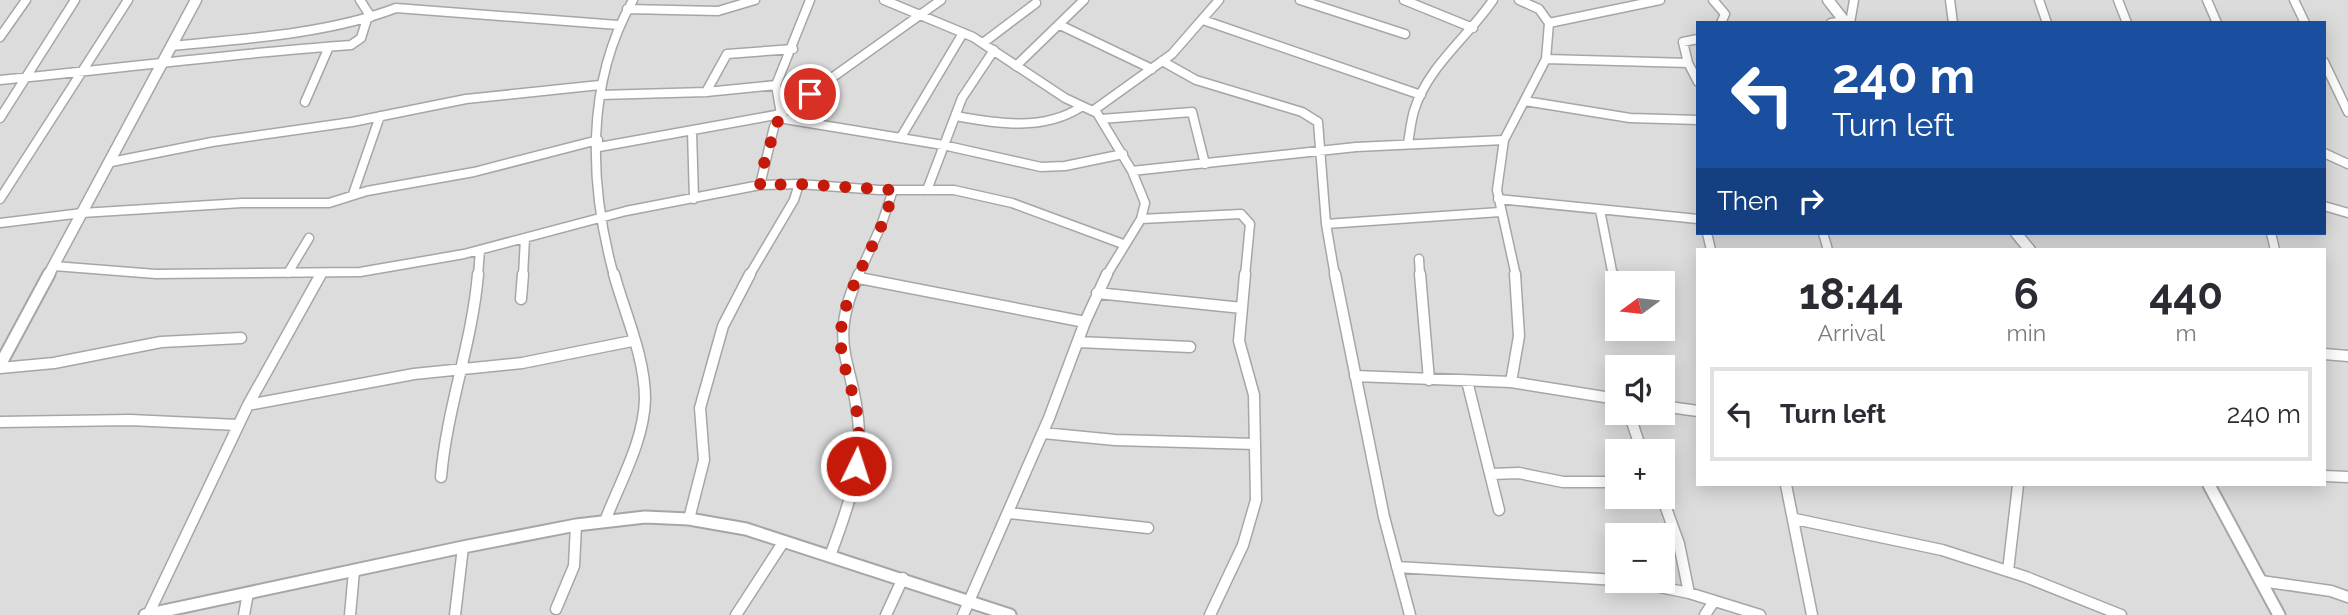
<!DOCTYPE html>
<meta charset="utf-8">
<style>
body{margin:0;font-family:Raleway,sans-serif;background:#f2f2f3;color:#2b2b33;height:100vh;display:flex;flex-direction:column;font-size:26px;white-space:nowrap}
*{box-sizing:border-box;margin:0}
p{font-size:23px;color:#7c7c81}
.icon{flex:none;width:38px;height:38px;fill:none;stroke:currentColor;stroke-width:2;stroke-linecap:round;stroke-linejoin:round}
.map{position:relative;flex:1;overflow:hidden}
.sheet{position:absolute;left:1696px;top:248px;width:630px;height:238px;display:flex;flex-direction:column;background:#fff;border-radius:0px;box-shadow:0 4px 18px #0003}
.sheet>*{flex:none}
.banner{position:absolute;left:1696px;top:21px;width:630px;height:214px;border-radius:0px;box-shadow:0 4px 18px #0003;background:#1a4fa0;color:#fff;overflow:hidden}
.needle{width:46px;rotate:255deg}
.controls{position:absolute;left:1605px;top:271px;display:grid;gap:14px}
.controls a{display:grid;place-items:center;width:70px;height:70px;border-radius:0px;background:#fff;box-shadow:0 4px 18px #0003;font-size:35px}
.pin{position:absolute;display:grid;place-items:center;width:60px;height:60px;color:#fff;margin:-30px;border:4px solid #fff;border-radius:50%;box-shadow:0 2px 7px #0007}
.me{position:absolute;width:77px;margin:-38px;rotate:4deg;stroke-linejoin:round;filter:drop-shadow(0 0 5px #0008)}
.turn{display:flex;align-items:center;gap:24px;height:147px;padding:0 21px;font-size:32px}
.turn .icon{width:91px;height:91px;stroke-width:2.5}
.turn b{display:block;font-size:49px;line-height:60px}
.then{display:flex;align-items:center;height:66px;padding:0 21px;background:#0003;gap:14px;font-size:26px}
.eta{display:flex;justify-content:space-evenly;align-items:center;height:119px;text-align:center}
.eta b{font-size:42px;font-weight:700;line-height:49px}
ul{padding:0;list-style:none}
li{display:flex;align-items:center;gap:21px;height:94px;margin:0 14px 10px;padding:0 7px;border:4px solid #e1e1e2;border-radius:0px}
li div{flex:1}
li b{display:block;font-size:26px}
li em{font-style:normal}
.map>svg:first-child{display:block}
.residential{fill:#dddcdc;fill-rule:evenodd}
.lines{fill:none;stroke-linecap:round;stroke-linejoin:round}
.minor-far1-casing{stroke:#a6a6a6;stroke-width:11}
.minor-casing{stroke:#a6a6a6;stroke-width:13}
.tertiary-far1-casing{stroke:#a6a6a6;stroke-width:13}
.tertiary-casing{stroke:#a6a6a6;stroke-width:15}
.minor-far1{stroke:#fff;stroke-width:8}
.minor{stroke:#fff;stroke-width:10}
.tertiary-far1{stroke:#fff;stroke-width:10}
.tertiary{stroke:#fff;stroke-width:11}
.route{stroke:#c51909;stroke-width:12;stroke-dasharray:0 21.6}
</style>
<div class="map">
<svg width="2348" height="615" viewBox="0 0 2348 615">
<rect width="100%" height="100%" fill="#f0ede6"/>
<path class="residential" d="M0,0H2348V615H0ZM1698,23H2324V233H1698ZM1698,250H2324V485H1698ZM1617,284H1662V329H1617ZM1617,368H1662V413H1617ZM1617,452H1662V497H1617ZM1617,536H1662V581H1617Z"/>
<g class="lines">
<g class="minor-far1-casing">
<path id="minor-far1" d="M360,0L371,17
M884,0L973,37L1065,98L1097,113L1132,171L1145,203L1141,219L1106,276
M1300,0L1405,34
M1404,0L1473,28
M1713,0L1725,14L1721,23
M1950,0L1953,23
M2039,0L2047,23
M2118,0L2127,23
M2207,0L2217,23
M2294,0L2305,23
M627,9L718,11L755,0
M1203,20L1421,95
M1549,23L1660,0
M1831,23L1844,21
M1850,23L1854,0
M1060,25L1152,69
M0,37L26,0
M1698,39L1683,42L1688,63L1698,82
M983,43L1036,3
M171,46C243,39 328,34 396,8L618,25
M1546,59L1688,63
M1162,61L1196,80L1302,112L1318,122L1326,224L1335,276
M2324,62L2348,112
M1016,66L1084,0
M0,80C117,69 234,53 351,45L361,38L367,19
M706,92L727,54L793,49
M600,95L706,92L776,85
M1525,101L1630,118L1698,120
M305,102L328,49
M1094,110L1172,54L1219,0
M956,116C998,124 1044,131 1081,107
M0,118L75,0
M779,118L943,145L1041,167L1065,166L1123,154
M1101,119L1192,112L1205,164
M692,131L694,199
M901,137L963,33
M1408,143C1410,132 1411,121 1414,111C1427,67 1469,36 1493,0
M599,147L781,114L941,0
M2324,153L2348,164
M111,162L212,142L352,122L466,99L600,85
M1132,171L1356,147L1504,140
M760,185L774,127L781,114L776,85L810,0
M927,190L962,98L994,50
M353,194L380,116
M0,199L128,0
M1498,199L1698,219
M2324,206L2348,213
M1600,210L1613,276
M1141,219L1241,214L1250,224L1245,276
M0,223L82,213L242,203H329L367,191L474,172L598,140
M1326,224L1500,212
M1707,233L1711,250
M1823,233L1828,250
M2271,233L2275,250
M1419,259L1420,276
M54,266L156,274L360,272L464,254L626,211L760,185L799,184L879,190H954L1012,203L1123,244
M288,273L309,238
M320,276L322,273
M478,276L480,250
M523,276L525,238
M614,276C589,185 585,84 633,0
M749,276L794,200L799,184
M858,276L881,226L893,190
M1516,276L1497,190L1504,140L1546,59L1549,23L1539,9L1519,0"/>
</g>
<g class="minor-casing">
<path id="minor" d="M1335,274L1384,517L1410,615
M1420,274L1429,380
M1613,274L1617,297
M859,278L1085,322
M1097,293L1242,308
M521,299L523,274
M1078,342L1190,347
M2324,354L2348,356
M0,368L54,363L161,342L241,338
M1355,376L1511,382L1617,399
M1467,381L1499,510
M1511,382L1519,336L1515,274
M248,405L414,374L522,363L632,341
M1662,406L1698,411
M1629,413L1642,452
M0,422L130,420L238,425
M1043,433L1115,440L1255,444
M1491,474L1519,473L1563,482H1617
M2324,476L2348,477
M441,477C447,407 472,344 478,274
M1786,485L1812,615
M1662,497L1679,544L1689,593
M1009,513L1148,528
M689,519L704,460L700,408L723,326L750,274
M1795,519L1942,550L2026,577L2121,615
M605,521C620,482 644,441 645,399C645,357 625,314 614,274
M830,556C845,516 860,475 859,431C856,362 825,349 859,274
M1397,567L1617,580
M2008,571L2018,485
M1630,581L1689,593L1760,615
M2261,581L2331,591L2348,597
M556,609L574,566L576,525
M148,615L248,405L321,274
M244,615L248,593
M350,615L354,571
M455,615L463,547
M736,615L784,541
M886,615L903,578
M963,615L1049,418L1085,322L1107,274
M1210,615L1243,545L1256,500L1254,395L1239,341L1245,274
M1705,615L1714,601"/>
</g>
<g class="tertiary-far1-casing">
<path id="tertiary-far1" d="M1828,0L1846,23
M2016,233L2030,250
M48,276L196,0"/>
</g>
<g class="tertiary-casing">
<path id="tertiary" d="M0,365L49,274
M2209,485L2279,615
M145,615L463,547L576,525L645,517L689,519L746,529L1010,615"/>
</g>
<use href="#minor-far1" class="minor-far1"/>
<use href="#minor" class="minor"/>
<use href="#tertiary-far1" class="tertiary-far1"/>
<use href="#tertiary" class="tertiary"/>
</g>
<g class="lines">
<path class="route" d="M810,94L779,118L765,159L760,185L799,184L893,190C883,239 847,280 841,330C838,357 851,382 856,408C860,428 859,446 856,466"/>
</g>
</svg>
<div class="controls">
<a><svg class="needle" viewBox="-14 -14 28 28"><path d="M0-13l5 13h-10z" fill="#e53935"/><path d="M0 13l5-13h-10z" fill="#7c7c81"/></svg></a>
<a><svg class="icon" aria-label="sound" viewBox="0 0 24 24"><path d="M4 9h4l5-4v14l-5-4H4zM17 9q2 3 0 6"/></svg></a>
<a>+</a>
<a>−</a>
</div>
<div class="pin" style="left:810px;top:94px;background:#d93025"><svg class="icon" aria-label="arrive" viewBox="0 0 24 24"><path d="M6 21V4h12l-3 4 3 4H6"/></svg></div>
<svg class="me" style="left:856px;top:466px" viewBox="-20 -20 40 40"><circle r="17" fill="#c51909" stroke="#fff" stroke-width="3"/><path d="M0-11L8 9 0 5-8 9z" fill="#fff"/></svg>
<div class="banner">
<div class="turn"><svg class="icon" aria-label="left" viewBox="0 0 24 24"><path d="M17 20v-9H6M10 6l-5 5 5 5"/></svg><div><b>240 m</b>Turn left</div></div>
<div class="then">Then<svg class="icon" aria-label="right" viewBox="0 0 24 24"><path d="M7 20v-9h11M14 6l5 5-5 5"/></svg></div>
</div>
<section class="sheet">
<div class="eta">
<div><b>18:44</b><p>Arrival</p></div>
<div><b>6</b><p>min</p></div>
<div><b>440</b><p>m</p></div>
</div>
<ul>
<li><svg class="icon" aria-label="left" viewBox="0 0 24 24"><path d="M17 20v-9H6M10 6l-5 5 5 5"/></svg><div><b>Turn left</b></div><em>240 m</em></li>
</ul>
</section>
</div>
